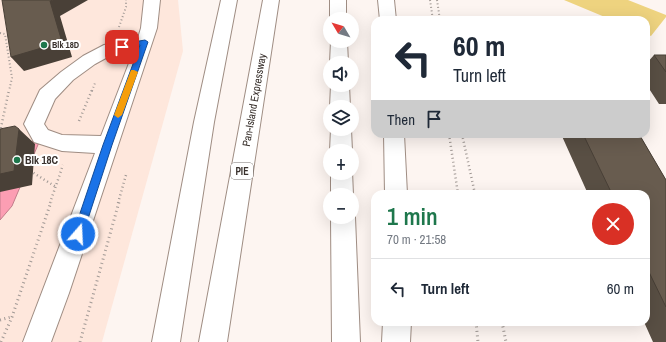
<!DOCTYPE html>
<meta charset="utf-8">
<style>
body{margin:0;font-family:"Archivo Narrow",sans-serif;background:#f2f2f3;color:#1f2937;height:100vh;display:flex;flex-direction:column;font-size:15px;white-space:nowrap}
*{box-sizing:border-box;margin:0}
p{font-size:13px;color:#747a83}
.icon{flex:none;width:22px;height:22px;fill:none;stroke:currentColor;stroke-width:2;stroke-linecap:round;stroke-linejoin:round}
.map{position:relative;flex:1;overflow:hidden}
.side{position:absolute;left:371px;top:190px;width:279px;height:136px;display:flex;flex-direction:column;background:#fff;border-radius:12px;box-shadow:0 4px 16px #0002}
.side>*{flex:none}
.banner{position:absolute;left:371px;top:16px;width:279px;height:122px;border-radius:12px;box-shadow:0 4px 16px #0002;background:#fff;color:#1f2937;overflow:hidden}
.needle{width:26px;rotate:308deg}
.tools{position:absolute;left:323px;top:12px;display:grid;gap:8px}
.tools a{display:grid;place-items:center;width:36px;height:36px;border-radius:50%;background:#fff;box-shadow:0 4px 16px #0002;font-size:20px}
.pin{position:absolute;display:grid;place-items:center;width:34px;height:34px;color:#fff;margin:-17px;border-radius:8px;box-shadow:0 2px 6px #0006}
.me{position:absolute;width:44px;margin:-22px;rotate:19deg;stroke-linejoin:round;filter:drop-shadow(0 0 3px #0008)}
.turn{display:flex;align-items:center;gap:14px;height:84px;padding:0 16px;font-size:18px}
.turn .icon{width:52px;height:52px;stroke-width:2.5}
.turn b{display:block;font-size:28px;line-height:34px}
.then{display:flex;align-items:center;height:38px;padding:0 16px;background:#0003;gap:8px;font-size:15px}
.round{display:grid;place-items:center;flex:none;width:42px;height:42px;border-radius:21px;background:#f2f2f3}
.summary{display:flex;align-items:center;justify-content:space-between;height:68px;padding:0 16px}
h1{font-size:24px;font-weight:600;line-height:30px;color:#1e774c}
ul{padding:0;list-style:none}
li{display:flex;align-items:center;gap:12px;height:60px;padding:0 16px;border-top:1px solid #e0e1e3}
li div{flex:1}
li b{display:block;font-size:15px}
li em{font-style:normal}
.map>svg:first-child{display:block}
.built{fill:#fee7dc}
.green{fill:#eed37f}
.water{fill:#fc9eb3;stroke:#c27d8b}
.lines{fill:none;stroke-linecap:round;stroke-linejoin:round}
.minor-casing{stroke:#9f8d83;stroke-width:2}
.highway-casing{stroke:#9f8d83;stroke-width:2}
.path-far2{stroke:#a19995;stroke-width:2;stroke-dasharray:1 2.5;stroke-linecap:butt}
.path-far1{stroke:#a19995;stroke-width:2.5;stroke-dasharray:1 3;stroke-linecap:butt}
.path{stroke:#a19995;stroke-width:3;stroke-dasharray:1 3.5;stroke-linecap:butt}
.minor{fill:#fff;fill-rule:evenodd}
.highway{fill:#fff;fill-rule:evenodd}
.wall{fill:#594f44}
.shaded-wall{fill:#494037}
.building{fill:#685c4f;stroke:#494037}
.route{fill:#1a73e8;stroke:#114b97}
.slow{fill:#f59e0b}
.poi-dot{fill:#1e774c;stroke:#fff;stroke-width:1.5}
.labels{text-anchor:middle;stroke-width:4;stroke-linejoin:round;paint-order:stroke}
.far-poi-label{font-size:9px;font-weight:bold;fill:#39312d;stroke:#fff;text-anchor:start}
.shield{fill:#fff;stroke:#746f6c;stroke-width:1}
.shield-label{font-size:10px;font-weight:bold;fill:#39312d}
.street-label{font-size:11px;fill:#39312d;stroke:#fff}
.poi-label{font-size:11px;font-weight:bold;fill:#39312d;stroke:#fff;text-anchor:start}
</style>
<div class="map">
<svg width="666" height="342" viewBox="0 0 666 342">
<rect width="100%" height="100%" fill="#fdf5f1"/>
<path class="built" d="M0,0H178L183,51L102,342H0Z"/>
<path class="green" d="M564,0H628L666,15V17L651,36L646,34V20H612Z"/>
<path class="water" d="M40,140L12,206L0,220V148Z"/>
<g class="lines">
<g class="minor-casing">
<path id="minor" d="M144,0H160L157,28L69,293L51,342H23L95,153L62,151L34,142L24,124L40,90L61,72L83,56L104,45L138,38L141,28ZM134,50L101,136L62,135L48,130L44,124L55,99L73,80L95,64L115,53Z"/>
</g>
<g class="highway-casing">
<path id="highway" d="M221,0H237L214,122L180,342H152L194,122Z
M263,0H279L227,342H199Z
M330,0H346V19H330Z
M378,0H394L396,20H380Z
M331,41H347L348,63H330Z
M331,85H349L350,107H330Z
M331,129H351L352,151H330Z
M384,134H404L407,194H385Z
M352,171L353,195L352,198V195H331V173H352Z
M352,211L355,217L360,342H332L331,217H352Z
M383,322H411L410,342H382Z"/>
</g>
<path class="path-far2" d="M430,0L433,20
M437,0L440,20
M119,27L126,7V0
M0,33L5,34L12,78L9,91
M92,91L95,83"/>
<path class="path-far1" d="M79,121L92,90
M0,132L9,90
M449,134L458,194
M462,134L475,194
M30,173L32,172L56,187
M50,203L63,165
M118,203L126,175"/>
<path class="path" d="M0,320L11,317
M476,322L478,342
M502,322L506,342
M1,342L12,317L51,202
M80,342L119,202"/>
<use href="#minor" class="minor"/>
<use href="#highway" class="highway"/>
</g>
<path class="wall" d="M654,55H666V104H659L646,84V64Z
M561,134H639L666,180V342H653L644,322H646V194H588Z"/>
<path class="shaded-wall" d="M53,0H88L60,16L72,57L24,71L11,57L50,1Z
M19,129L35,144L32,185L0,192V174Z"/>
<path class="building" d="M2,0H53L50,1L62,42L11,57Z
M654,55H666V72Z
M15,126L19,129L14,171L0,174V129Z
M583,134H639L666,180V307L646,266V194H612Z"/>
<path class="route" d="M145,40L148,42L112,145L83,234L81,237L78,238L74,237L73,234L103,145L140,45L122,49L118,47L122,44Z"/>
<path class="slow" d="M131,70H134L138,72L122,115L118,118L114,115Z"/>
<g class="poi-dot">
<circle cx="44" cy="45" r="4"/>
<circle cx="17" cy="160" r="4"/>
</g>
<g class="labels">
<g class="far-poi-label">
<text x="52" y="48">Blk 18D</text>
</g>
<rect class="shield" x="231" y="163" width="22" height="16" rx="3"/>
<g class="shield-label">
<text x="242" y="175">PIE</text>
</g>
<g class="street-label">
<text transform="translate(254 100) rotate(-80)" y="4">Pan-Island Expressway</text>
</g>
<g class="poi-label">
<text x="25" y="164">Blk 18C</text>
</g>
</g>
</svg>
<div class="tools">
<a><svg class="needle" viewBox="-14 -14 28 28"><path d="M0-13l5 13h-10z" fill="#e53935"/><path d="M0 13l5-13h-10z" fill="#747a83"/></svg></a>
<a><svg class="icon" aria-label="sound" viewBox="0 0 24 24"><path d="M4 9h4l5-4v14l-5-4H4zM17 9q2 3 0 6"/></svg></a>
<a><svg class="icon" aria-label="layers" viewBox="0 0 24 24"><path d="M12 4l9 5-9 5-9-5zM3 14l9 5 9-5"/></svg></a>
<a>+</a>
<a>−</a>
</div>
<div class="pin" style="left:122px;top:47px;background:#d93025"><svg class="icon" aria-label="arrive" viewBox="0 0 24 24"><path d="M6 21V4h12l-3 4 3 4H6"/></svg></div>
<svg class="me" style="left:78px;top:234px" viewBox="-20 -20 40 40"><circle r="17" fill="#1a73e8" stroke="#fff" stroke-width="3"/><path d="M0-11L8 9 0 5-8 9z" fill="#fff"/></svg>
<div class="banner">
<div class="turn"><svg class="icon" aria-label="left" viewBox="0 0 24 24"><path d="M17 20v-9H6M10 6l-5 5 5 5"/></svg><div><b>60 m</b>Turn left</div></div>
<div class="then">Then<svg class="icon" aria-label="arrive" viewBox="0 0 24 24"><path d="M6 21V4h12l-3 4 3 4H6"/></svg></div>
</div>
<section class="side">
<div class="summary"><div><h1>1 min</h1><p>70 m · 21:58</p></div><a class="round" style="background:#d93025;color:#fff"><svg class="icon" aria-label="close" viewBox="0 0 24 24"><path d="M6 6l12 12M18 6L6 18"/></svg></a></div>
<ul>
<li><svg class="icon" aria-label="left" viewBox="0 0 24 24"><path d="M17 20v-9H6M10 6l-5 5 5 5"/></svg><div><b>Turn left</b></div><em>60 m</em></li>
</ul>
</section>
</div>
